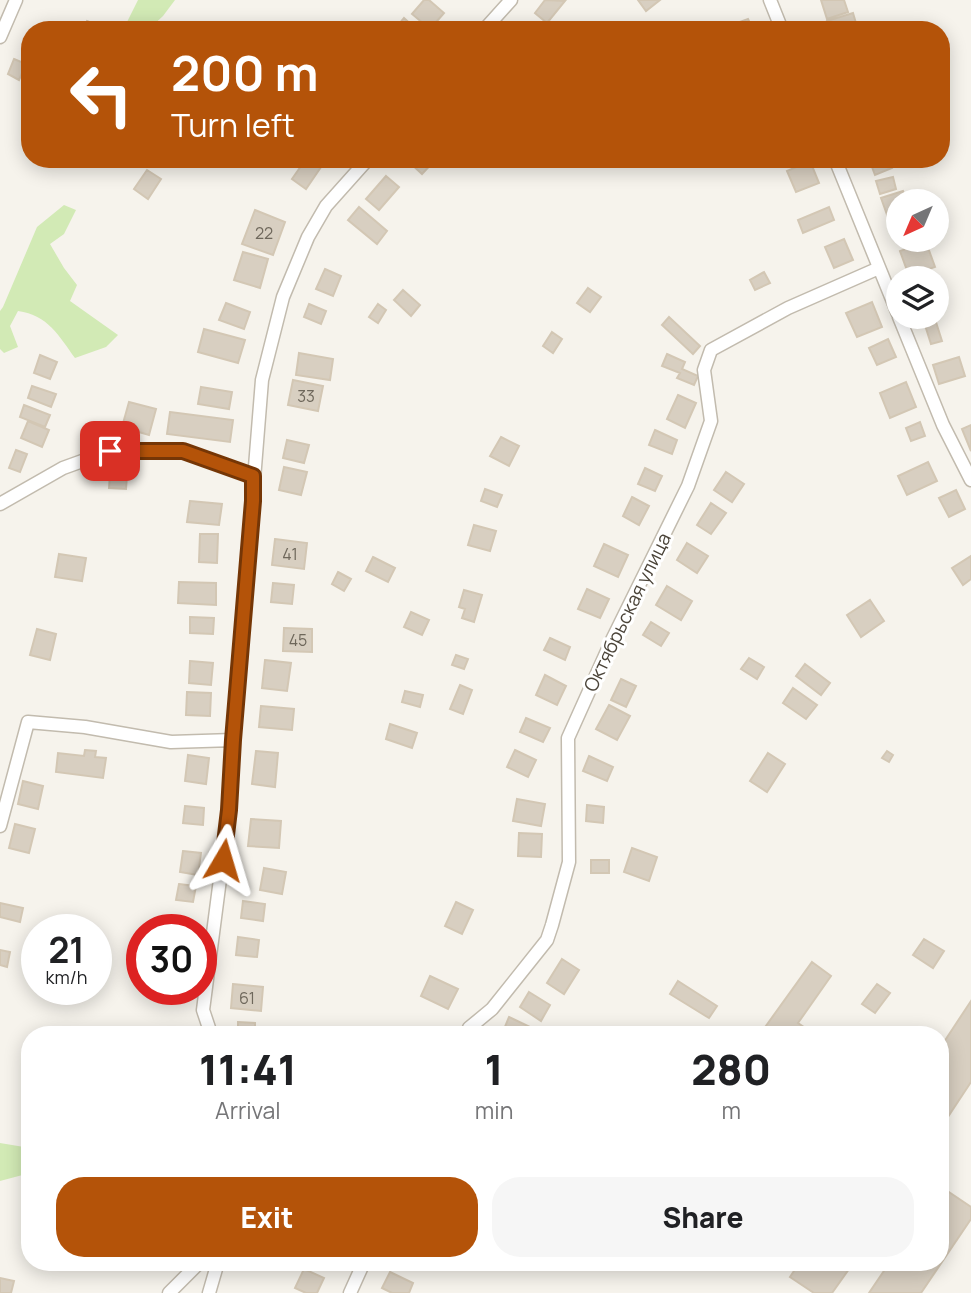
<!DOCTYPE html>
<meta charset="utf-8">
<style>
body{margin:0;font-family:Manrope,sans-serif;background:#f6f6f6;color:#202124;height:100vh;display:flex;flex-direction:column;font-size:26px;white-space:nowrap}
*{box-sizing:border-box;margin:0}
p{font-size:23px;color:#757577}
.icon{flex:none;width:38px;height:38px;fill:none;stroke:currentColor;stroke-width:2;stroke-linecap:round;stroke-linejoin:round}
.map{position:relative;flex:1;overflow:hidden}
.panel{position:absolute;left:21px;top:1026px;width:928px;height:245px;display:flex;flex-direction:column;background:#fff;border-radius:28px;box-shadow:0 4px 18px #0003}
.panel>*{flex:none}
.banner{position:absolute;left:21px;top:21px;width:929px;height:147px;border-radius:28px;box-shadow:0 4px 18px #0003;background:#b45309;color:#fff;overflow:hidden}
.needle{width:46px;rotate:224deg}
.tools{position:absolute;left:886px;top:189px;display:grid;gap:14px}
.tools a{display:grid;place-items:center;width:63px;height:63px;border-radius:50%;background:#fff;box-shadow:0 4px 18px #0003;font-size:35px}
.speed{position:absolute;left:21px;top:914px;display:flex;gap:14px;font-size:35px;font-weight:700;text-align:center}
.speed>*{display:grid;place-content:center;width:91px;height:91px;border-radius:50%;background:#fff;box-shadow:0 4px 18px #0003;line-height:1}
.speed small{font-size:18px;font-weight:400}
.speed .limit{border:10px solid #d22;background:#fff;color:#111}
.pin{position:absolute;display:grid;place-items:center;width:60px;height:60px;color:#fff;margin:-30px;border-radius:14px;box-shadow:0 4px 10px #0006}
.me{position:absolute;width:77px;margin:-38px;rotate:7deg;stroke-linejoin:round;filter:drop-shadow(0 0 5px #0008)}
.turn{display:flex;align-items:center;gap:24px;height:147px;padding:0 35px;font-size:32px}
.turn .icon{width:91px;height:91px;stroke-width:2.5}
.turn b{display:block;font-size:49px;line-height:60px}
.eta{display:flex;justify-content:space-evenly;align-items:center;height:119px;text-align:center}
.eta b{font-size:42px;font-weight:800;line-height:49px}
.cta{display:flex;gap:14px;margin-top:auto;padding:14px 35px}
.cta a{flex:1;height:80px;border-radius:28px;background:#b45309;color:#fff;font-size:28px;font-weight:800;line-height:80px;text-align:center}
.cta a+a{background:#f6f6f6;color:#202124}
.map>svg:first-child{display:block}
.green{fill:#d2eab5}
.building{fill:#d8cfc1;stroke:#d3c7b4;stroke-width:2}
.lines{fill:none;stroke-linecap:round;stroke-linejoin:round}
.minor-casing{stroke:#c2bbae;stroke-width:15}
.minor{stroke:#fff;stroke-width:12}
.route-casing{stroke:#753606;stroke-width:18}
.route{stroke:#b45309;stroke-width:12}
.labels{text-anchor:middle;stroke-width:6;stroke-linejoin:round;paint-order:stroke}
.number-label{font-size:16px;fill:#6e675b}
.street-label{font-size:19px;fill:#4b4439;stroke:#fff}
</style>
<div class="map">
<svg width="971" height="1293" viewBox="0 0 971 1293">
<rect width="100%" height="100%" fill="#f6f3ec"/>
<path class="green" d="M138,0H175L163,16L148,30H123Z
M64,205L76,210L64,234L50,244L64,268L77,285L70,301L118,335L106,347L75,358C59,336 48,315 18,311L10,326L18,347L4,353L0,349V311L3,307L37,227Z
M0,1143L30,1148V1173L0,1181Z"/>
<path class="building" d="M424,0H429L444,13L430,29L412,14Z
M545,0L565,1L547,23L535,13Z
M638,0H660L646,11Z
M821,0H844L848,12L827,19Z
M853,13L858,30H830L827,21Z
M404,18L417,30H394Z
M748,19L753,30H730L729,26Z
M87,21L106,29V30H83Z
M14,59L26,64L19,80L8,74Z
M306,159H309L321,167L306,189L292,179Z
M406,159H436L422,174Z
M869,159H889L892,168L875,175Z
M810,161L819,183L796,192L787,171Z
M147,170L161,179L148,199L134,189Z
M386,176L399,187L379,210L366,199Z
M893,177L896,189L880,194L876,181Z
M903,191L907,201H898V236L895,237L881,198Z
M359,207L387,231L377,244L348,220Z
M829,207L834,220L803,233L798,220Z
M255,210L285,222L273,255L242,244Z
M844,239L853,260L834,268L825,247Z
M926,242L935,267L909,276L900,251Z
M243,252L268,259L260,288L234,280Z
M325,269L341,276L333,296L316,289Z
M764,272L770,283L755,290L750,280Z
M588,288L601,297L590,312L577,303Z
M403,290L420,305L411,316L394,300Z
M872,302L882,327L857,337L846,313Z
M226,303L250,312L244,329L219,320Z
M309,304L326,311L321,324L304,317Z
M378,304L386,310L378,323L369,317Z
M669,317L700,346L693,354L662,325Z
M935,319L942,341L931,344L924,322Z
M204,329L245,340L238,363L198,352Z
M552,332L562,339L553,353L543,346Z
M888,339L896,357L877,365L869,348Z
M299,353L333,359L330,380L296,375Z
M667,354L685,362L682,369L698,376L694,385L677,378L680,373L662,366Z
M40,355L57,362L50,379L34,373Z
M959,357L965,376L939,384L933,365Z
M293,380L323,386L318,411L288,405Z
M906,382L916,407L890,418L880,393Z
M32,386L56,394L51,407L28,398Z
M201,387L232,392L229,409L198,404Z
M678,395L696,403L685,428L667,419Z
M129,402L156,409L149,435L122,427Z
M24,405L50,415L45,427L20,417Z
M170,412L233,420L230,442L167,434Z
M28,421L49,430L42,447L21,438Z
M920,422L925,436L911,441L906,428Z
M971,425V451L962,429Z
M655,430L677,440L672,454L649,445Z
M501,437L519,446L509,466L490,456Z
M287,440L309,445L304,463L283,458Z
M16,450L27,454L20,472L9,468Z
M928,462L937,481L907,495L898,476Z
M284,467L307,472L301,495L279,490Z
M645,468L662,476L655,491L638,484Z
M726,472L744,484L732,502L714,490Z
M110,474L127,475L126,489L109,488Z
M485,489L502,495L497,507L481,501Z
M956,490L965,509L949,517L939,498Z
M632,497L649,506L639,525L623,516Z
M190,501L222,504L219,525L187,522Z
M711,503L726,513L711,534L697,525Z
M474,525L496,531L490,551L468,545Z
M200,534H218L217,563L199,562Z
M275,539L307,543L304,569L272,565Z
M687,543L708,556L697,573L677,560Z
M604,544L628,555L618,577L594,566Z
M59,554L86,558L82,581L55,577Z
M971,556V579L963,585L952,568Z
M373,557L395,568L388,582L366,571Z
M338,572L351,579L344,591L332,584Z
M179,582L216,583V605L178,603Z
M273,583L294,585L292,604L271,602Z
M667,586L692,601L681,620L656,605Z
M587,589L609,599L600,618L578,609Z
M464,590L482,595L474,622L462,618L465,609L459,607Z
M870,600L884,621L861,637L847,615Z
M411,612L429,620L422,635L404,627Z
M190,617L214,618L213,634L190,633Z
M651,622L669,633L661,646L643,635Z
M284,628L312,629V652L283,651Z
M37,629L56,634L50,660L30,655Z
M550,638L570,647L565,660L544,650Z
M456,655L468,659L464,669L452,665Z
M749,658L764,667L757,679L741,669Z
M265,660L291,663L287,691L262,688Z
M190,661L213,663L211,685L189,683Z
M805,664L830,683L821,695L796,676Z
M545,675L566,686L557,705L536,695Z
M621,679L636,686L626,707L611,700Z
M460,685L472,690L463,714L450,709Z
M793,688L817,705L806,719L783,703Z
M405,691L423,695L420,707L402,702Z
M187,692L211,693L210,716L186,715Z
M609,705L630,716L617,740L596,729Z
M261,706L294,709L292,730L259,727Z
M526,718L550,728L543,742L520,732Z
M390,724L417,733L412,748L386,739Z
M85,750L96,751L95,757L106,758L103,778L56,772L58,753L84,756Z
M515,750L536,760L528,777L507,767Z
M256,751L278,753L275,787L252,784Z
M887,751L893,755L889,762L882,758Z
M768,753L785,764L767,792L750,781Z
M188,755L209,758L206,784L185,781Z
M589,756L613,767L607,781L583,771Z
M23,781L43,786L38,809L18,804Z
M517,799L545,804L541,826L513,821Z
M587,805L604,807L603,823L586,821Z
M185,806L204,808L203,825L183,823Z
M251,819L281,821L279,848L248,846Z
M15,824L35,829L29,853L9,848Z
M519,833L542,834L541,857L518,856Z
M632,848L657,857L649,881L624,872Z
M183,851L201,853L198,875L180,872Z
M591,860H609V873H591Z
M264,868L286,872L282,894L260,890Z
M179,884L196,886L193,902L176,900Z
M243,901L265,904L263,921L241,918Z
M456,902L473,910L462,934L445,926Z
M0,903L23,908L20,922L0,917Z
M238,937L259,940L257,957L236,955Z
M924,939L944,951L933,968L913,955Z
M0,950L10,952L7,967L0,965Z
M562,959L579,970L564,994L547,983Z
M812,962L831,976L798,1023L814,1034H769L763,1030Z
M430,976L458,989L448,1009L421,996Z
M678,981L717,1006L709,1018L670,994Z
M233,984L263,987L261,1011L231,1008Z
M877,984L890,993L875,1013L862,1004Z
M168,989H184L183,994L167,992Z
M529,992L550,1005L541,1021L520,1007Z
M971,1001V1082L940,1129V1048Z
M509,1017L530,1027L527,1034H502Z
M238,1022L255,1023V1034H238Z
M940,1186L971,1207V1219L921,1293H869L890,1262H940Z
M800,1262H854L832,1293H814L790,1277Z
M304,1269L324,1278L317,1293H306L295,1288Z
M390,1272L413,1283L409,1293H392L382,1288Z
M0,1278L14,1281L11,1293H0Z"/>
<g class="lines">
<g class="minor-casing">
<path id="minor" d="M770,0L782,30
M484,30L511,0
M0,37L16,0
M835,159L898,314
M899,317L943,425L971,480
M0,504L63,468L110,451H183L253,476
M0,826L28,722L85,727L171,742L233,740
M211,1034L203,1010L229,810L233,740L262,380L283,297L308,237L326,206L368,159
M467,1034L469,1028L492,1009L547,940L552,925L569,862L568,738L612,640L688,486L711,421L704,370L711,350L788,308L879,268
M169,1293L200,1262
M209,1293L218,1262
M350,1293L364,1262"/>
</g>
<use href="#minor" class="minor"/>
</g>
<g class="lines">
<g class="route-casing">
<path id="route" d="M110,451H183L253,476V501L233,740L229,810L223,860"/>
</g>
<use href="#route" class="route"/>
</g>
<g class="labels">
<g class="number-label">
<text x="264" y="239">22</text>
<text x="306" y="402">33</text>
<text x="290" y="560">41</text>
<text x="298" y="646">45</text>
<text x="247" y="1004">61</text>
</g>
<g class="street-label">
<text transform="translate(627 612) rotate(-64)" y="7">Октябрьская улица</text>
</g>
</g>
</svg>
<div class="tools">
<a><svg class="needle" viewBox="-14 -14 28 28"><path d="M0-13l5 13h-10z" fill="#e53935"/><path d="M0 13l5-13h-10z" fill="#757577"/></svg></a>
<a><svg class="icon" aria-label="layers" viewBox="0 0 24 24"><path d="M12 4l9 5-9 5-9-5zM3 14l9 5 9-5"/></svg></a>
</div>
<div class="speed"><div>21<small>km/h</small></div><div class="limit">30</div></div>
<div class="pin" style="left:110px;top:451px;background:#d93025"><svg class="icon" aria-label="arrive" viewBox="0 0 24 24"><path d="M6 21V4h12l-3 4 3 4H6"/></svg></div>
<svg class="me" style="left:223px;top:860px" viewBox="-20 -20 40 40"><path d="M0-17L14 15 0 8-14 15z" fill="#b45309" stroke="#fff" stroke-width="4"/></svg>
<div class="banner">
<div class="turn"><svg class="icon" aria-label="left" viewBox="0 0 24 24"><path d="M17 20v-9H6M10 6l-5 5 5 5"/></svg><div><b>200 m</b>Turn left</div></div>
</div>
<section class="panel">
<div class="eta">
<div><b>11:41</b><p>Arrival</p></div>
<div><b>1</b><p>min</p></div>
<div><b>280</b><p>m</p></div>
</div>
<div class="cta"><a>Exit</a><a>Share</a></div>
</section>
</div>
